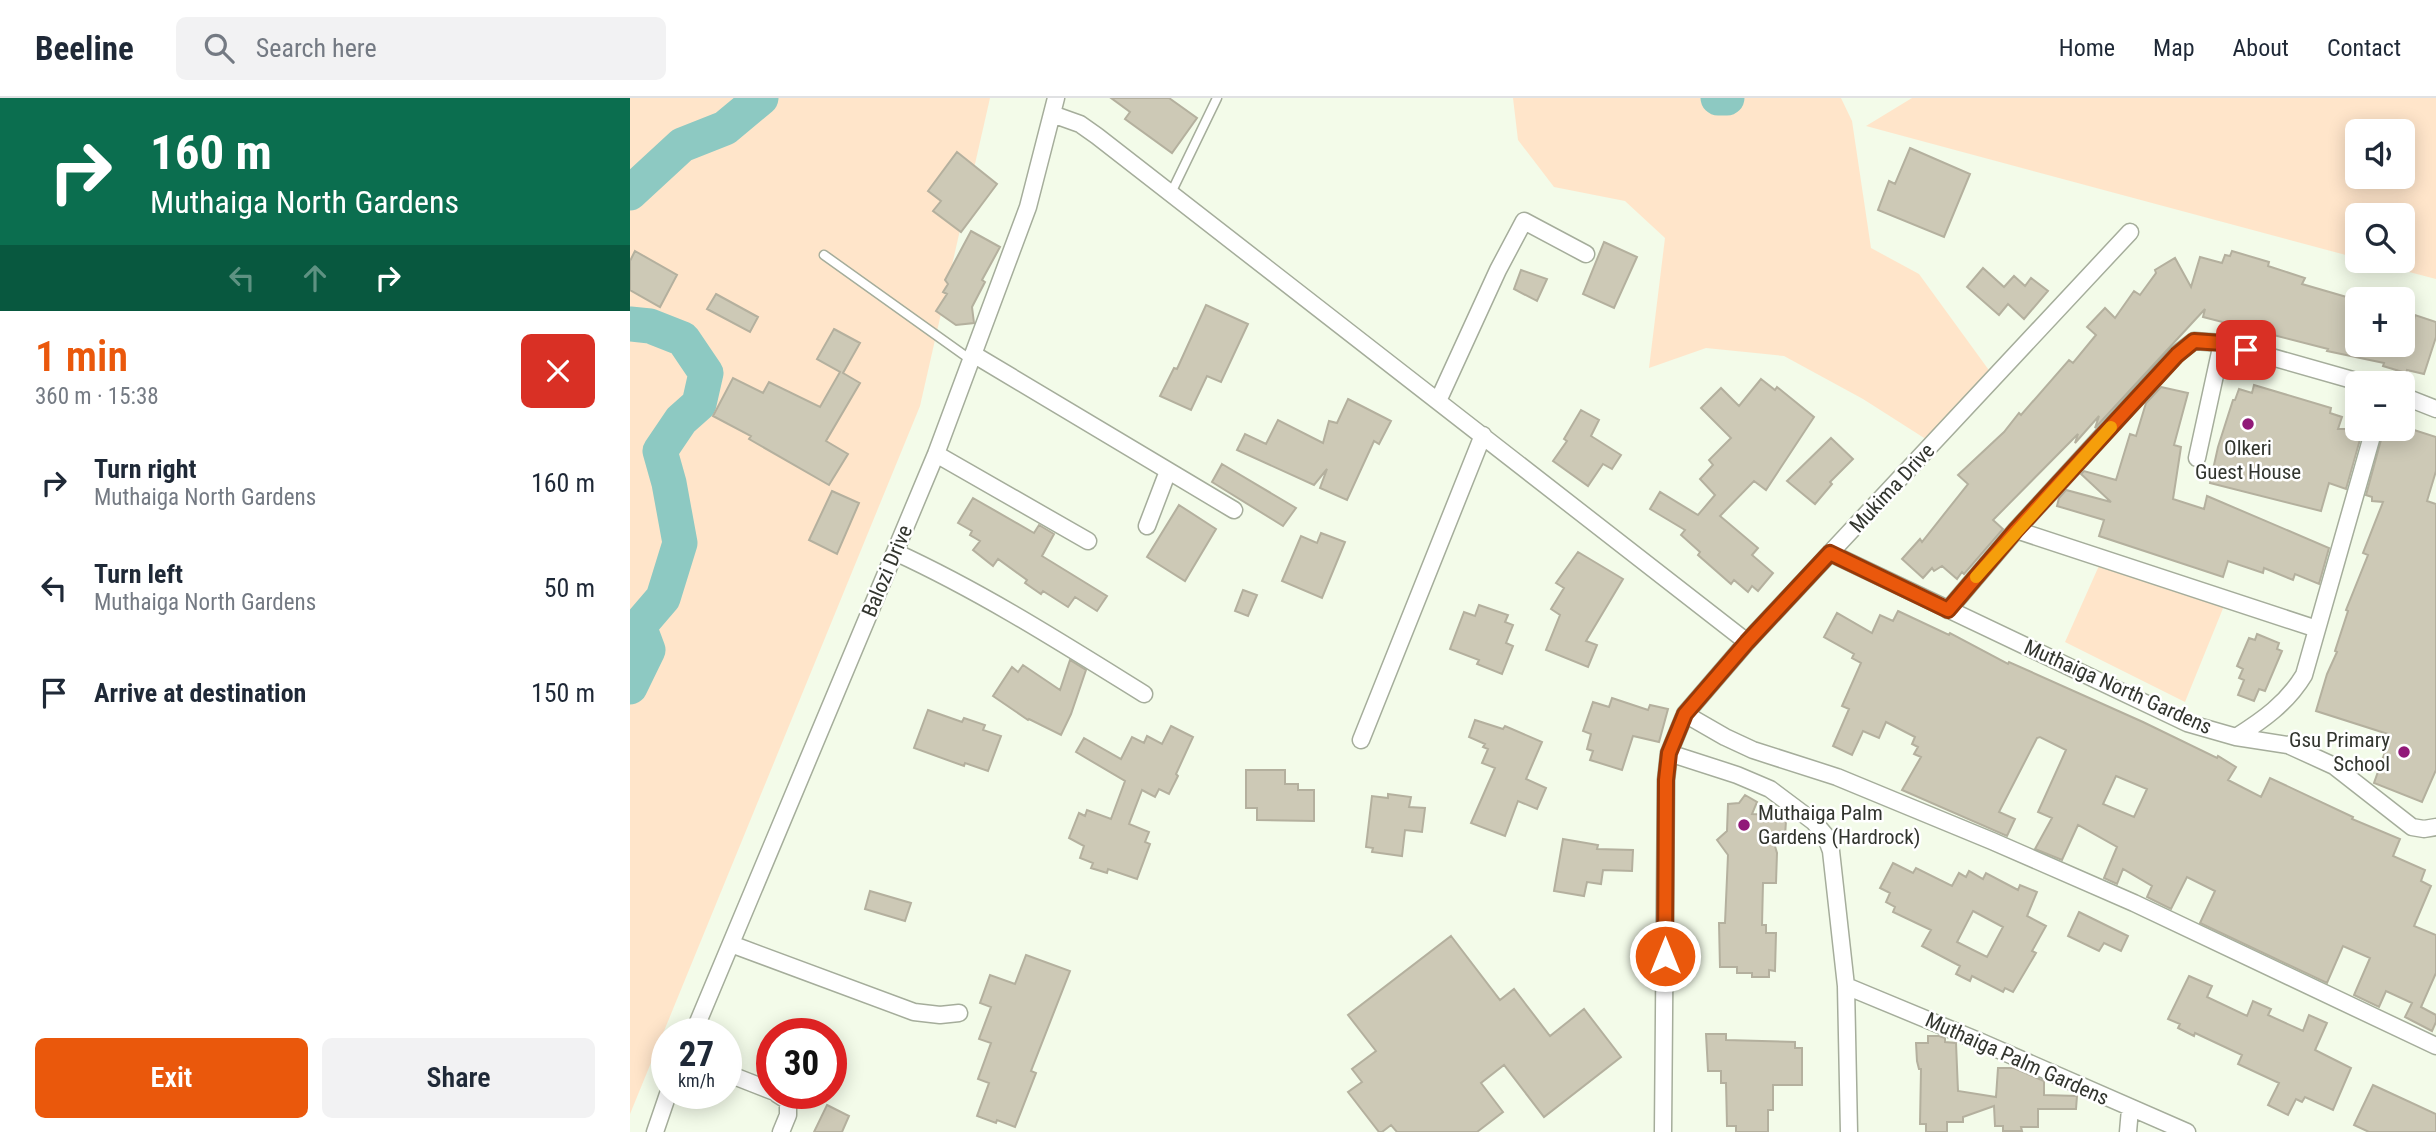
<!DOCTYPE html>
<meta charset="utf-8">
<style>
body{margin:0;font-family:"Roboto Condensed",sans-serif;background:#f2f2f3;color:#1f2937;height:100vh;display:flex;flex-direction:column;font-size:26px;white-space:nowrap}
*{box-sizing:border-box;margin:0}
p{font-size:23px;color:#747a83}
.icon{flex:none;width:38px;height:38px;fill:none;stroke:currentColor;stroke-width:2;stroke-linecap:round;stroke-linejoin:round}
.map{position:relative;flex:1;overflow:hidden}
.sheet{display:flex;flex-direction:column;background:#fff;width:630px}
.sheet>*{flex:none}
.banner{background:#0b6e4f;color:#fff;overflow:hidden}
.buttons{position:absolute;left:1715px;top:21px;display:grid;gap:14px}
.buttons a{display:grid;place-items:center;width:70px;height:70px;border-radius:10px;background:#fff;box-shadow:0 4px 18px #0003;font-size:35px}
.speed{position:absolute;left:21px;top:920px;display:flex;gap:14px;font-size:35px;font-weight:700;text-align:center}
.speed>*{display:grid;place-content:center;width:91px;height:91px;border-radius:50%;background:#fff;box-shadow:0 4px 18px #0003;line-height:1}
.speed small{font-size:18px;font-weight:400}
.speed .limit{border:10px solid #d22;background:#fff;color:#111}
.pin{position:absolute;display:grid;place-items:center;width:60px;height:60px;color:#fff;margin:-30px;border-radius:14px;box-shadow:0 4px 10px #0006}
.me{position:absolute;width:77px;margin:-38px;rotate:0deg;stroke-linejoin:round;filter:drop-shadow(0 0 5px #0008)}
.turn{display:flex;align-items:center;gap:24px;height:147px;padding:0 35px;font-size:32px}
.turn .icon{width:91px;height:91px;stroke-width:2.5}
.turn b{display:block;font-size:49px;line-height:60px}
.lanes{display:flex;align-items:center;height:66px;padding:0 35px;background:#0003;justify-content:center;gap:35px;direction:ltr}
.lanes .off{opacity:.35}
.round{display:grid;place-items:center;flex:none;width:74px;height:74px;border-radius:10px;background:#f2f2f3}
.headline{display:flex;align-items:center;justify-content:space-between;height:119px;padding:0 35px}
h1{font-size:42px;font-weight:600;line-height:52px;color:#ea580c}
.cta{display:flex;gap:14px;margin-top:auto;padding:14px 35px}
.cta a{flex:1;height:80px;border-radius:10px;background:#ea580c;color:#fff;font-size:28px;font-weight:600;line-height:80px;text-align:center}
.cta a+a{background:#f2f2f3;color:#1f2937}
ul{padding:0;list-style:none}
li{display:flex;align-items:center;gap:21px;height:105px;padding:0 35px}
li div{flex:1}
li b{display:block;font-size:26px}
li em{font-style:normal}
header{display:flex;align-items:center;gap:42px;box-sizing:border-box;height:98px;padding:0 35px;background:#fff;border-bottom:2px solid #e0e1e3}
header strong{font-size:33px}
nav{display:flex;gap:38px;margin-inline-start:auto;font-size:24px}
.search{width:490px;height:63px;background:#f2f2f3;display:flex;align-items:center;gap:18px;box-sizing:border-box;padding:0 24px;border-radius:10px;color:#747a83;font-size:26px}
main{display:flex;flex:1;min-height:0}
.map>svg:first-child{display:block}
.green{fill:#ffe5ca;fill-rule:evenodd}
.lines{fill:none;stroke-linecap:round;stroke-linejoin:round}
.river{stroke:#8dc9c2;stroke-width:35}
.building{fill:#cdc9b6;stroke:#b4b09e;stroke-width:2;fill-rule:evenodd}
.service-casing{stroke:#a5ad9b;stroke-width:11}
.minor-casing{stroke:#a5ad9b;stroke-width:19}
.service{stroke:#fff;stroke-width:8}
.minor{stroke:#fff;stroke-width:16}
.route-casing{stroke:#983908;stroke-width:18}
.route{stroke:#ea580c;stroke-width:12}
.slow{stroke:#f59e0b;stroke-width:12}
.poi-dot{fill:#911978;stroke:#fff;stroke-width:2.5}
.labels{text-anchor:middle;stroke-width:5;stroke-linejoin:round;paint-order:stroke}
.poi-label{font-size:21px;fill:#32352e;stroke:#fff}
.street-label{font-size:21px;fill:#32352e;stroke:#fff}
</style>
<header>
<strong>Beeline</strong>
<div class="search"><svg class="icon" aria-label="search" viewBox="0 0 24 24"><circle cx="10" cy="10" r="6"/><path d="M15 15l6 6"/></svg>Search here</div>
<nav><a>Home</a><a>Map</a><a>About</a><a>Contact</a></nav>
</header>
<main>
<section class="sheet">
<div class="banner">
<div class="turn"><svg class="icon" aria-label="right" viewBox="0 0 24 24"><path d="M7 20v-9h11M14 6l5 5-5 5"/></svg><div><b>160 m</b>Muthaiga North Gardens</div></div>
<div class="lanes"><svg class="icon off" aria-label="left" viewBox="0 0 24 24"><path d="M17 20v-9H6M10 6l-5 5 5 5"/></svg><svg class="icon off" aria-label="ahead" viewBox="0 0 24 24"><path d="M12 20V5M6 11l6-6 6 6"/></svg><svg class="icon" aria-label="right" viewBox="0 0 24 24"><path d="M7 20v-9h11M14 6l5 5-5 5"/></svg></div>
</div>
<div class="headline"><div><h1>1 min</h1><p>360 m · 15:38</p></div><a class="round" style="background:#d93025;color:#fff"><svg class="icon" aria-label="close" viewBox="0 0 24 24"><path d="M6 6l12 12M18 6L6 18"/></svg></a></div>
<ul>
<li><svg class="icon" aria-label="right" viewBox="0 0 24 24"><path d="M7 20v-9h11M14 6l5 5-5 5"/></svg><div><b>Turn right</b><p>Muthaiga North Gardens</p></div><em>160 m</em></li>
<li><svg class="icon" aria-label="left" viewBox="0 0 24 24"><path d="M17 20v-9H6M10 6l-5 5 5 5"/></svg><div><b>Turn left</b><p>Muthaiga North Gardens</p></div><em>50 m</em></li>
<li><svg class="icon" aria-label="arrive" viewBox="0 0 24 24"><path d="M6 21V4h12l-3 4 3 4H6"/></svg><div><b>Arrive at destination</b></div><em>150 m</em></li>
</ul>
<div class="cta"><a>Exit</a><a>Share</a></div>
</section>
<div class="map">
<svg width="1806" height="1034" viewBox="0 0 1806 1034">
<rect width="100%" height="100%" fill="#f3fbe9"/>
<path class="green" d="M0,0H360L290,308L0,1016Z
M883,0H1211L1222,23L1241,150L1289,176L1361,275L1302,345L1233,301L1154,258L1076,250L1019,270L1035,140L995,103L924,89L888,42Z
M1282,0H1806V181L1737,163H1773V117H1727V160L1236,28ZM1727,33H1773V79H1727Z
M1472,461L1596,503L1555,604L1435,544Z"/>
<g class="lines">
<path class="river" d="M1088,0H1097
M0,95L52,47L95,30L131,0
M0,226L20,228L53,241L76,275L69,306L51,322L30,353L39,385L50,445L33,500L9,528L18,552L0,589"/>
</g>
<path class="building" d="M481,0H539L567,20L542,55L495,21L500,14Z
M1280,50L1340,76L1314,139L1248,112L1259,83L1265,86Z
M327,54L367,86L331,134L303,113L311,103L298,93Z
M341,133L370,149L352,182L355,184L342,209L344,225L326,227L306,213L317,196L313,194L318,186L315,182Z
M974,144L1007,159L984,210L953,196Z
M5,153L47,177L30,209L0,192V163Z
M1602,153L1639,164L1638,168L1675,180L1672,186L1727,202V247H1773V219L1784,222L1785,217L1806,224V239L1794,276L1777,272L1776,275L1753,268L1754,265L1697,253L1698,251L1573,219L1575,211L1465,330L1469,318L1445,345L1448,336L1363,422L1373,431L1334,476L1332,474L1327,481L1312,468L1304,473L1302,470L1293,480L1272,461L1290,441L1292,444L1338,386L1328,377L1374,334L1389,315L1391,317L1439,262L1443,265L1466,237L1457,229L1475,210L1485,220L1504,193L1510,197L1526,175L1525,172L1545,160L1561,189L1570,159L1592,165L1595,157L1600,158Z
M1353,170L1374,189L1384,178L1395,188L1401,180L1418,193L1394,221L1378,206L1369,217L1337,189Z
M891,172L917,181L907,203L884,191Z
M86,196L128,219L120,234L77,211Z
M576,207L618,226L591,284L577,278L561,312L530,298L544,270L547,271Z
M204,231L230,245L213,275L230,285L196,343L218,356L199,387L119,341L121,338L83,318L103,280L133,295L139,284L190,309L210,274L187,261Z
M1131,281L1145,292L1147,289L1184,319L1136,392L1124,383L1090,418L1128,450L1122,457L1143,475L1128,493L1122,488L1118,494L1104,482L1101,486L1068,457L1070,454L1051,437L1055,432L1020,411L1030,394L1068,417L1085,397L1070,381L1083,367L1079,362L1101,340L1071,310L1091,290L1109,308Z
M1624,287L1701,310L1700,315L1712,319L1708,331H1733L1716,391L1699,385L1691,413L1580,385L1588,349L1603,302H1605L1609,291L1622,295Z
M1531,289L1558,295L1544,347L1551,349L1543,401L1574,411L1577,398L1699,450L1689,486L1665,476L1663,482L1634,470L1633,475L1598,463L1593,479L1469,438L1474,422L1427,408L1429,400L1436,392L1481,404L1451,376L1454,373L1486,382L1500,336L1506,338L1516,305Z
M718,301L761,323L749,346L744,343L717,402L690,390L697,371L684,387L607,352L615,336L636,346L648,322L693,345L699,323L707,325Z
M951,312L969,322L961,338L991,357L982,371L973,366L958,388L923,363L937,343L934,341Z
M1754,331L1779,337L1781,331L1806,339V373L1797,403L1806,406V672L1792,704L1744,685L1761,637L1686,613L1697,576L1707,554L1705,553L1718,513L1716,512L1738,457L1733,455L1753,404L1742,403V399L1736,397Z
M1201,340L1223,361L1200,384L1202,386L1185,406L1157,383Z
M592,366L666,410L653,428L582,384Z
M202,393L229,405L207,456L179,442Z
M343,400L404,435L409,427L424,436L412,458L477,498L467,513L445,499L438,509L413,493L411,496L395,485L397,482L368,461L363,468L343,452L350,443L340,437L342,433L328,425Z
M549,407L586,431L555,483L517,459Z
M691,435L715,444L692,500L652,483L671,438L687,445Z
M948,454L993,481L956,543L967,547L958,569L916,552L930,517L921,511L934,490L926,485Z
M613,492L627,497L618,518L605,513Z
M849,507L878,517L875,524L883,527L876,545L883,548L872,576L847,566L849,562L820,551L834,514L845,518Z
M1268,513L1319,537L1320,535L1378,566L1379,564L1513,624L1587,660L1588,658L1606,669L1598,682L1631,699L1640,680L1723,719L1722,721L1770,741L1763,758L1795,772L1791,783L1801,788L1784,828L1806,837V875L1791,909L1806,917V924L1802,933L1775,919L1782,905L1756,893L1749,909L1724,897L1740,860L1713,848L1697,885L1570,825L1585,793L1557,779L1541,811L1517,799L1522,788L1493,771L1487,786L1474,780L1487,749L1448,727L1432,762L1405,751L1422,720L1408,714L1436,652L1410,639L1407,640L1369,714L1385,721L1377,738L1272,692L1291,659L1284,656L1288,649L1282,646L1285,639L1256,624L1249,640L1233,633L1222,657L1203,648L1219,611L1212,608L1231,565L1222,560L1224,556L1194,539L1207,515L1242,535L1250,517L1263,523ZM1486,678L1517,691L1504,719L1473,706Z
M1627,536L1649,545L1647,551L1652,553L1635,593L1629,591L1624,603L1608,597L1614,582L1609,580L1613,571L1607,568L1619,540L1625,542Z
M440,562L456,572L441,616L431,637L399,621L398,622L363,598L382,569L388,574L393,567L430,592Z
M982,600L1018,612L1020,607L1038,611L1029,644L1003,638L992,672L960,662L963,653L957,651L961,636L953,633L963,604L979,609Z
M298,612L332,624L334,620L355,627L353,632L371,638L358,673L335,665L334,668L284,650Z
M845,622L873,631L875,628L912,644L896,681L916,690L907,711L888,703L875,738L841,725L865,670L852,665L858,651L853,649L855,646L839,639Z
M541,628L563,639L546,676L548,678L539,696L529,691L525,699L512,692L499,726L519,734L515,744L520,746L507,781L478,771L477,775L461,770L463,765L450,760L454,748L439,740L449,715L455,718L457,712L481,721L495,683L446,654L454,640L491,661L502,639L514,645L517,638L532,646Z
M616,672H655V686H668V692H684V723L627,722V710H616Z
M758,696L781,699L779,709L795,710L792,734L775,732L772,758L742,754L743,750L736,749L742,698L758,700Z
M1115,697L1127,704L1122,716L1145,717L1156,723L1155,738L1144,745L1147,755L1146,785H1133L1132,827H1136V835H1146L1145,873L1139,872V879H1122V875H1107V869H1090L1089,825H1095L1098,757L1087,742L1097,733L1098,706L1109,705Z
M933,741L968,747L967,751L1003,752L1002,773L973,772L971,786L957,784L954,798L924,793Z
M1263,765L1283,775L1286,770L1322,788L1329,775L1336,779L1339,773L1353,781L1356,775L1388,792L1390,787L1407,794L1397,818L1416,828L1402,853L1406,855L1383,894L1375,890L1373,894L1342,878L1340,883L1326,876L1330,868L1292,848L1301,832L1263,814L1265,809L1256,804L1260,795L1250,790ZM1343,813L1373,829L1357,859L1327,844Z
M240,793L281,805L275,823L235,811Z
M1449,814L1498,838L1491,853L1474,845L1469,853L1438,838Z
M821,838L870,902L884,891L920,938L954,911L991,959L914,1019L874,967L851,985L873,1014L847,1034H767L761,1027L752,1034H749L718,994L732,984L722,971L746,953L718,917Z
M396,857L440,873L401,973L406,975L385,1029L367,1022L366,1025L347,1018L359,985L348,981L361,945L349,941L361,909L350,905L360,877L385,886Z
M1559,878L1582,888L1577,899L1617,918L1623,903L1641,911L1638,917L1673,933L1679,917L1697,925L1685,952L1721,970L1703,1012L1675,999L1672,1004L1666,1001L1658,1017L1638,1007L1649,985L1608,966L1612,957L1565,935L1564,938L1548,930L1550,926L1538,921Z
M1076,936H1096V942L1165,944V950H1172V987H1143V1012H1138V1034H1106V1028H1097L1096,985H1091V973H1078Z
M1298,938H1309L1315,940V944L1326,945L1328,993L1366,999L1368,970H1384L1414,983V997L1447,998L1446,1011H1408V1029H1391L1392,1033H1373V1028H1365L1364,1008L1333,1019V1024H1317V1034H1296V1026H1290L1291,971H1289L1287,963L1286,945H1298Z
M1743,987L1806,1016V1034H1739L1724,1027Z
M197,1007L219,1018L212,1034H184Z"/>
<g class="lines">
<g class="service-casing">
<path id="service" d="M541,95L587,0
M194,157L341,262"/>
</g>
<g class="minor-casing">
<path id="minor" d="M422,16L450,26L467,38L1117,544
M343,256L604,412
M1773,298L1806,311
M808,303L868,172L894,123L956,156
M306,356L458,443
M1567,360L1592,245
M517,428L538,373
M1386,432L1687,531
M265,454C352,494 432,545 514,596
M1200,455L1557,625L1606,639L1658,647L1704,668L1782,729L1794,731L1806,729
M1318,512L1386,432L1547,256L1564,243L1592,245L1733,285
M1055,616L1095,639L1123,652L1207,679L1362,743L1504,805L1806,948
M1606,639C1633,622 1657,605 1674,577L1744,331
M731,642L853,337
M1039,655L1107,677L1140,691L1184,724L1195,737L1201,753L1216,888L1219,1034
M101,846L284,914L310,917L329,915
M1216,888L1351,944L1557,1034
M63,936L306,356L398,109L426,0
M96,975L142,993
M147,996L158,1003V1017L151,1034
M25,1034L38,996
M1033,1034L1036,682L1039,655L1055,616L1117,544L1500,134
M1498,1034L1500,1011"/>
</g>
<use href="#service" class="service"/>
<use href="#minor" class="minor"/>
</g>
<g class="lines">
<g class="route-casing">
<path id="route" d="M1035,858L1036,682L1039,655L1055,616L1117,544L1200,455L1318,512L1386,432L1547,257L1564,243L1592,245L1616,252"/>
</g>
<use href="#route" class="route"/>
<path class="slow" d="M1346,479L1481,329"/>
</g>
<g class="poi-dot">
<circle cx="1618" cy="326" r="7"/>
<circle cx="1774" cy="654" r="7"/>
<circle cx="1114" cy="727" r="7"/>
</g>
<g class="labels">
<g class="poi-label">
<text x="1618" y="357">Olkeri<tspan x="1618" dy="24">Guest House</tspan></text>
<text x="1760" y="649" text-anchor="end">Gsu Primary<tspan x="1760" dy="24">School</tspan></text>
<text x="1128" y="722" text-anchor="start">Muthaiga Palm<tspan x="1128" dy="24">Gardens (Hardrock)</tspan></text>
</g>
<g class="street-label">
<text transform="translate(1262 390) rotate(-47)" y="7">Mukima Drive</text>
<text transform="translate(257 473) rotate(-67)" y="7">Balozi Drive</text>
<text transform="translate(1488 589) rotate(24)" y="7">Muthaiga North Gardens</text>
<text transform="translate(1387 961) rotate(24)" y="7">Muthaiga Palm Gardens</text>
</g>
</g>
</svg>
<div class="buttons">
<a><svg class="icon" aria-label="sound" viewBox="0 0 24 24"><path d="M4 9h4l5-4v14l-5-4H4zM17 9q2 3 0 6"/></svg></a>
<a><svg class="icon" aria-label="search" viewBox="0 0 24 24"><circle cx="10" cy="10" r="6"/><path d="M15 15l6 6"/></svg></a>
<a>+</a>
<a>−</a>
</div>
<div class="speed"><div>27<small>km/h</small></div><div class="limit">30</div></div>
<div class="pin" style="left:1616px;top:252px;background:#d93025"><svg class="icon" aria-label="arrive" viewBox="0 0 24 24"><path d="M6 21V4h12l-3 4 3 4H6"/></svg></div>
<svg class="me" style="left:1035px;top:858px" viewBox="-20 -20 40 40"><circle r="17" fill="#ea580c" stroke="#fff" stroke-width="3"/><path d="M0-11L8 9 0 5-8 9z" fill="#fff"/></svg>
</div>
</main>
